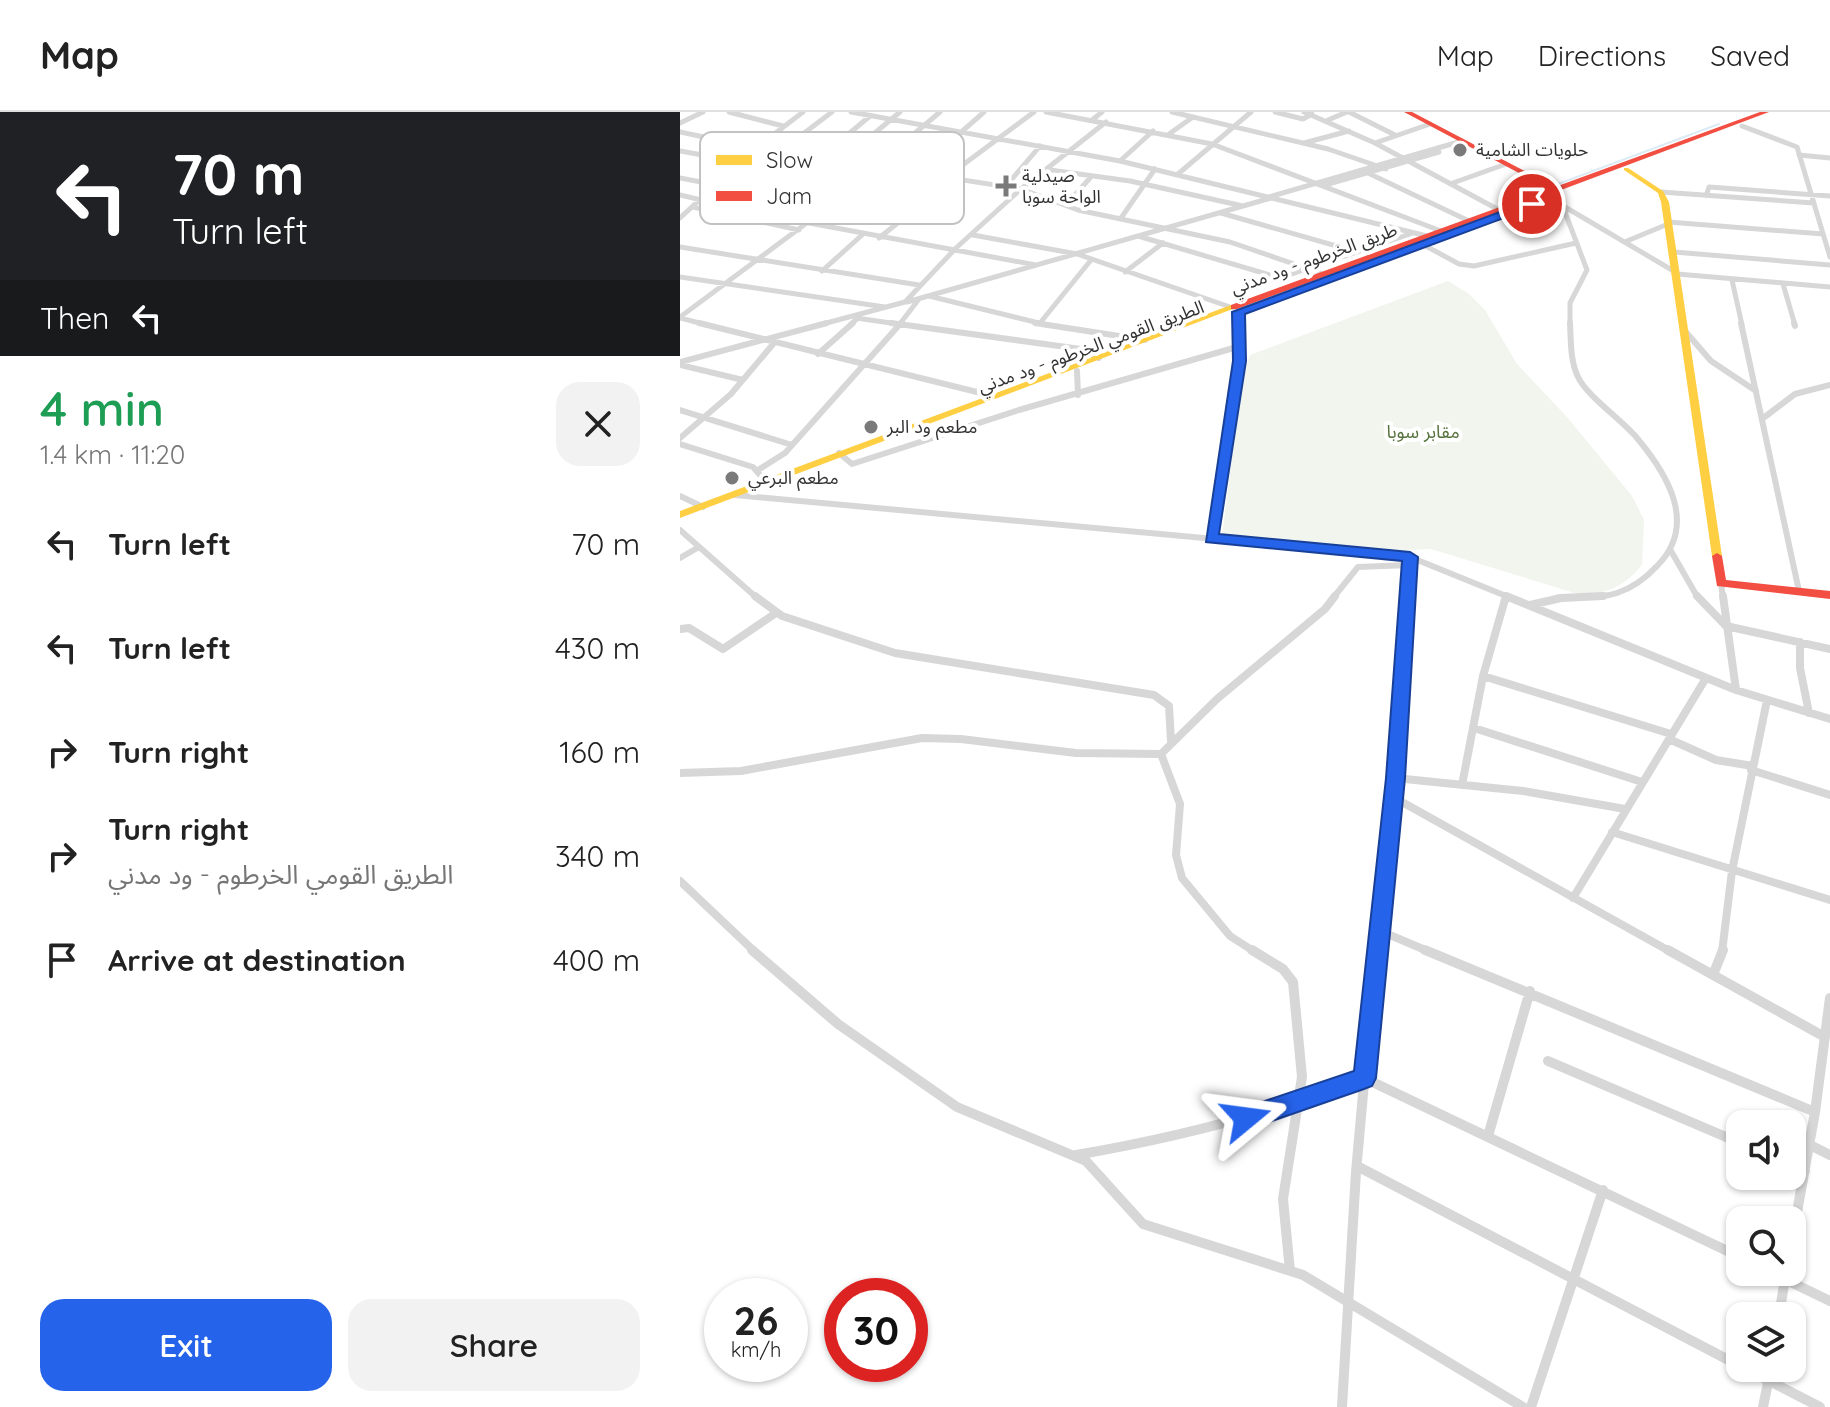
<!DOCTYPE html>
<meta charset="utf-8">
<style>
body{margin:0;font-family:Quicksand,"Noto Sans Arabic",sans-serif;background:#f2f2f2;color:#222;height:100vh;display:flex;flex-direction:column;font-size:30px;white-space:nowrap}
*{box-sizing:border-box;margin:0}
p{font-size:26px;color:#767676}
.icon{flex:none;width:44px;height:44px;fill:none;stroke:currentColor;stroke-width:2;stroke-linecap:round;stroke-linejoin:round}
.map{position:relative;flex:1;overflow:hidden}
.details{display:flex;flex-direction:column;background:#fff;width:680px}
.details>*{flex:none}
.banner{background:#202124;color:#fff;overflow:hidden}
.buttons{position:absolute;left:1046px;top:998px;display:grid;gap:16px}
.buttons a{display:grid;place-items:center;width:80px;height:80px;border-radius:16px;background:#fff;box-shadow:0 2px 6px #0004;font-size:40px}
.speed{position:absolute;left:24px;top:1166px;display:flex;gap:16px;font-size:40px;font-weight:700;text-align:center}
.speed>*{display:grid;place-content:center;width:104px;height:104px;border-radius:50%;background:#fff;box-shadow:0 2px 6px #0004;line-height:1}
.speed small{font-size:20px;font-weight:400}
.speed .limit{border:12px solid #d22;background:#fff;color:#111}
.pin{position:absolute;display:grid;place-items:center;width:68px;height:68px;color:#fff;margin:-34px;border:4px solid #fff;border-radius:50%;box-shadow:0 2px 8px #0007}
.me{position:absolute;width:88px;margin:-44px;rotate:74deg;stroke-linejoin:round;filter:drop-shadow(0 0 6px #0008)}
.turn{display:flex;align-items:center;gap:28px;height:168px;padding:0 40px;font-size:36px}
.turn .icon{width:104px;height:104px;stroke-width:2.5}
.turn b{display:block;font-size:56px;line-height:68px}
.then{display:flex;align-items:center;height:76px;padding:0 40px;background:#0003;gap:16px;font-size:30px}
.round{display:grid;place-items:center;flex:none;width:84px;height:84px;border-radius:24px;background:#f2f2f2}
.headline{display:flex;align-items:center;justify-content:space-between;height:136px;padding:0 40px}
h1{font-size:48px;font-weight:600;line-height:60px;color:#1e9e55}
.cta{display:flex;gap:16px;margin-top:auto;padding:16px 40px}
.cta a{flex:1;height:92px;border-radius:24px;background:#2563eb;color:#fff;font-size:32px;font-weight:600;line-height:92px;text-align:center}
.cta a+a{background:#f2f2f2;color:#222}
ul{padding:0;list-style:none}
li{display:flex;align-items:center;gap:24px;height:104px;padding:0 40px}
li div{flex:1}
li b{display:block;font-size:30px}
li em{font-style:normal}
header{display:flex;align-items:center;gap:48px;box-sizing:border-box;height:112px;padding:0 40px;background:#fff;border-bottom:2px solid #e0e0e0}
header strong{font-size:38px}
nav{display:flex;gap:44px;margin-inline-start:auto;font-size:28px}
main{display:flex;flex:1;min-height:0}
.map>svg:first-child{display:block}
.green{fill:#f1f5ed}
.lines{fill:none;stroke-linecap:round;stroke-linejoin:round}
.stream{stroke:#ddebf4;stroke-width:2}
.street-far3{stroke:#d7d7d7;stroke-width:5}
.street-far2{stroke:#d7d7d7;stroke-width:6}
.street-far1{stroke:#d7d7d7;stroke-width:8}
.street{stroke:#d7d7d7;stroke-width:10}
.slow{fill:#ffcf43;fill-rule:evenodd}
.jam{fill:#f24e42;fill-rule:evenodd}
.route{fill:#2563eb;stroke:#184099;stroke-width:2}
.poi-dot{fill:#7a7a7a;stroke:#fff;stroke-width:3}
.labels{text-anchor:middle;stroke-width:8;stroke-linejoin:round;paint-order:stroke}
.far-poi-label{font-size:18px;fill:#333;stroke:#fff;text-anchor:start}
.far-street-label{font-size:18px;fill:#333;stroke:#fff}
.far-park-label{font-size:18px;fill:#56723d;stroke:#fff}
.key{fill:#fff;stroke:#c2c2c2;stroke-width:2}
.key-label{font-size:22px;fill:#333}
</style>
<header>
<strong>Map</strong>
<nav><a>Map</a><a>Directions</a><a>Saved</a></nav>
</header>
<main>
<section class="details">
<div class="banner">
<div class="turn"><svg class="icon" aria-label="left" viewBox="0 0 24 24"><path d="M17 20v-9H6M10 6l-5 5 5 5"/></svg><div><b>70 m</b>Turn left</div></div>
<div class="then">Then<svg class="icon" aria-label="left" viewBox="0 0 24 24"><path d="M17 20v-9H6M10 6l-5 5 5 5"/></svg></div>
</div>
<div class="headline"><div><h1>4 min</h1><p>1.4 km · 11:20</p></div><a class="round"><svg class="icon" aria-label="close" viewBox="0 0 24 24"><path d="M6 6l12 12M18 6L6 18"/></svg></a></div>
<ul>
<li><svg class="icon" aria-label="left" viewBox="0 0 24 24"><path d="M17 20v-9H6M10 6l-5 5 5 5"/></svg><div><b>Turn left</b></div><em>70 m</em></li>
<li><svg class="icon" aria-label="left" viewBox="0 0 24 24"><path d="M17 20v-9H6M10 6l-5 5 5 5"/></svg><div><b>Turn left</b></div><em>430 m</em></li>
<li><svg class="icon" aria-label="right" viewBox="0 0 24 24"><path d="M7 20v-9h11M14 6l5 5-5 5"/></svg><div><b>Turn right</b></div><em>160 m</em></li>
<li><svg class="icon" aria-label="right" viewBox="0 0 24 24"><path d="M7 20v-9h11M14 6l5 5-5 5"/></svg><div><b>Turn right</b><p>الطريق القومي الخرطوم - ود مدني</p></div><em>340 m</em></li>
<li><svg class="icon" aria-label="arrive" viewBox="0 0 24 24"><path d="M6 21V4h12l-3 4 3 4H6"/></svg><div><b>Arrive at destination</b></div><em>400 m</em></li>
</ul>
<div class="cta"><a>Exit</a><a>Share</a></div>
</section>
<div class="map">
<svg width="1150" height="1295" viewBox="0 0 1150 1295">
<rect width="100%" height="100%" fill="#fff"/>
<path class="green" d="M768,169L789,182L805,198L837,252L887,305L952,384L964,408L962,453C943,475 927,483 898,482L751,437L723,438L542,424L562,265L570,243Z"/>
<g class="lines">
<path class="stream" d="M878,72L1039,12"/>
<path class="street-far3" d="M49,0L103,14
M171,0L440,49L747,124
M220,0L161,49L141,71L143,77L163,84L238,94
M366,0L532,32L761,119
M492,0L648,37L706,57
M595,0L623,7L632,2
M624,0L695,31L819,98
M669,0L715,23
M412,8L422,0
M648,8L667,0
M0,11L23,0
M1062,14L1117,35L1150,145
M0,20L76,36L341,77L398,98L550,130L643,162
M489,22L513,5
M624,31L669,19
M695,31L750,12
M0,39L61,50
M99,40L152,0
M1119,43L1150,46
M140,46L190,4
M440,49L473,19
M197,53L260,0
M370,58L450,69L563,94
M237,59L304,0
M498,62L571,0
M690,62L789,109
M268,64L354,0
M0,66L37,73
M770,72L826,52
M645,73L759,40
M326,74L360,34
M981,80L1134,91
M28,81L136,106
M863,82L997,161
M0,83L21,88
M1026,84L1029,75L1150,84
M589,85L782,29
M52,86L117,43
M386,93L410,66
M81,94L148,47
M13,95L119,118
M883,95L907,158L890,191V213
M541,101L674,139
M0,106L76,36L123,0
M441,106L475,57
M988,110L1143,122
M129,111L356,153
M293,123L397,142L553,196
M458,124L600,166L730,122
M199,126L275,65
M947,129L988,112
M742,132L779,152L794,154L896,131
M0,135L239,173
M994,140L1150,153
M142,159L182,123
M445,160L483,131
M997,162L1150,175
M0,165L205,195
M1052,168L1062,213
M1103,172L1115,213
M249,184L367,213
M227,190L591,86
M559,200V213
M0,205L163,84
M0,206L27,213
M176,206L225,213
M360,211L411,148
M139,213L225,190L276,136L341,77L426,10
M170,213L178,206
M219,213L239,187"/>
<path class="street-far2" d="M19,211L313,284
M211,211L401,237L419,246
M355,211L465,228
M1061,211L1119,479
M1114,211L1115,214
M1005,219L1031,249L1076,279
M138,242L173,211
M0,250L147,211
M0,253L63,268
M397,259L398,283
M0,298L112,333
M1082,307L1115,282L1150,273
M0,326L51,282L94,231
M0,332L73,355L87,371
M159,341L172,352L339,298L557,235
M78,358L105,341L221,211
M55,383L730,445L831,486
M0,384L23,395
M0,418L77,486
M531,426L559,249V211
M991,439L1018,486
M0,446L19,435
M1041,471L1043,486
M653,486L678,455L729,453
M726,486L730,445
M876,486C896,483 917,488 937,481C952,476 966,466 977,454C1018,413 988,363 957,326C942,308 907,284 898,265C890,249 891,228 890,211"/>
<path class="street-far1" d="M75,484L102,504L215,541L474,583L489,594L491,629
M826,484L1056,578L1150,607
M1017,484L1046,514L1150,537
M1043,484L1056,578
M850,493L881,486L923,484
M0,517L9,516L43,537L96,501
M1120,530V556L1129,601
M803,564L991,622
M794,616L962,670
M989,627L1036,648L1073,654
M481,642L500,692L496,743L502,766L550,824L575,840
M481,642L537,587L645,497L655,484
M1071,658L1150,683
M0,661L61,659L242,626L281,627L396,641L481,642
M715,666L843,679L945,697
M782,673L803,564L826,484
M713,685L991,840
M932,720L1150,788
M0,769L75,840
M893,786L1026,566
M698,818L750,840
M695,840L718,640L726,484
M1042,840L1052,759L1087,588"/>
<path class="street" d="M72,838L158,912L277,995L406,1049L463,1112L623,1163L843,1295
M572,838L603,857L613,870L622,965L603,1087L610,1159
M745,838L1135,1000
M988,838L1143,924
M1033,863L1043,838
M868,949L1060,1031
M808,1024L850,879
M1130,1033L1150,1043
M396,1043C495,1026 590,1002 684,966L1060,1145
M677,1054L1060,1254
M1112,1054L1125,1059
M1112,1128L1135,1000L1150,886
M1090,1160L1150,1189
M1099,1204L1106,1160
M1064,1256L1140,1295
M662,1295L676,1060L696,838
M851,1295L923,1078
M1083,1295L1091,1256"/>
<path class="slow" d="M944,56H948L983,79L989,90L1042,444L1037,447L1032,444L981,90L978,81L944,58Z
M551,193L558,195L0,406V399Z"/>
<path class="jam" d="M724,0H732L875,75L1080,0H1089L881,78L884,80V82L875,80L557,197H551V193L869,77Z
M1037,441L1042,444L1046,468L1150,479V487L1037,474L1032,444Z"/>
</g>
<path class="route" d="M852,88L856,94L565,202L566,249L539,422L730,440L738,445L725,666L696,966L692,974L684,977L566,1018L558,1014L555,1006L558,998L674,959L706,666L722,449L526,430L553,249L552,200Z"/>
<g class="poi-dot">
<circle cx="780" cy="38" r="8"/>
<path d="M322 62h8v8h8v8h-8v8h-8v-8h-8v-8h8z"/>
<circle cx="191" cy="315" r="8"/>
<circle cx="52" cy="366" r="8"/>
</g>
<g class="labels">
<g class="far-poi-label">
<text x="796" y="44">حلويات الشامية</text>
<text x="342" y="70">صيدلية<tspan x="342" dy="21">الواحة سوبا</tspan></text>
<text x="207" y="321">مطعم ود البر</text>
<text x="68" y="372">مطعم البرعي</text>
</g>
<g class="far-street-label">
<text transform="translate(634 147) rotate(-20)" y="6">طريق الخرطوم - ود مدني</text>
<text transform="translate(411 235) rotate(-20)" y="6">الطريق القومي الخرطوم - ود مدني</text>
</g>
<g class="far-park-label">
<text x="743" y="326">مقابر سوبا</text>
</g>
</g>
<rect x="20" y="20" width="264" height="92" rx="12" class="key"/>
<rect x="36" y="43" width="36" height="10" fill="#ffcf43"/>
<rect x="36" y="79" width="36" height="10" fill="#f24e42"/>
<g class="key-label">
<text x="86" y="56">Slow</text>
<text x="86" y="92">Jam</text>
</g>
</svg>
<div class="buttons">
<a><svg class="icon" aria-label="sound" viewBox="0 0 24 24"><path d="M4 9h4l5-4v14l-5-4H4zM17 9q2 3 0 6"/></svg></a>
<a><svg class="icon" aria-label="search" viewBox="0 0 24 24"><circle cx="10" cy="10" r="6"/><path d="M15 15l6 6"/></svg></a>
<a><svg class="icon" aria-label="layers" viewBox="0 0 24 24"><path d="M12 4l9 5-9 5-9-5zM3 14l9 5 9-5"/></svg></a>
</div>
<div class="speed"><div>26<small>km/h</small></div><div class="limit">30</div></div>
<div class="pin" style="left:852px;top:92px;background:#d93025"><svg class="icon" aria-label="arrive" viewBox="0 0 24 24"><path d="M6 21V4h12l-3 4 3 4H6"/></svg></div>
<svg class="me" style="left:566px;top:1006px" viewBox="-20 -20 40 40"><path d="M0-17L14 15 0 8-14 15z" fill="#2563eb" stroke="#fff" stroke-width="4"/></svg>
</div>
</main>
